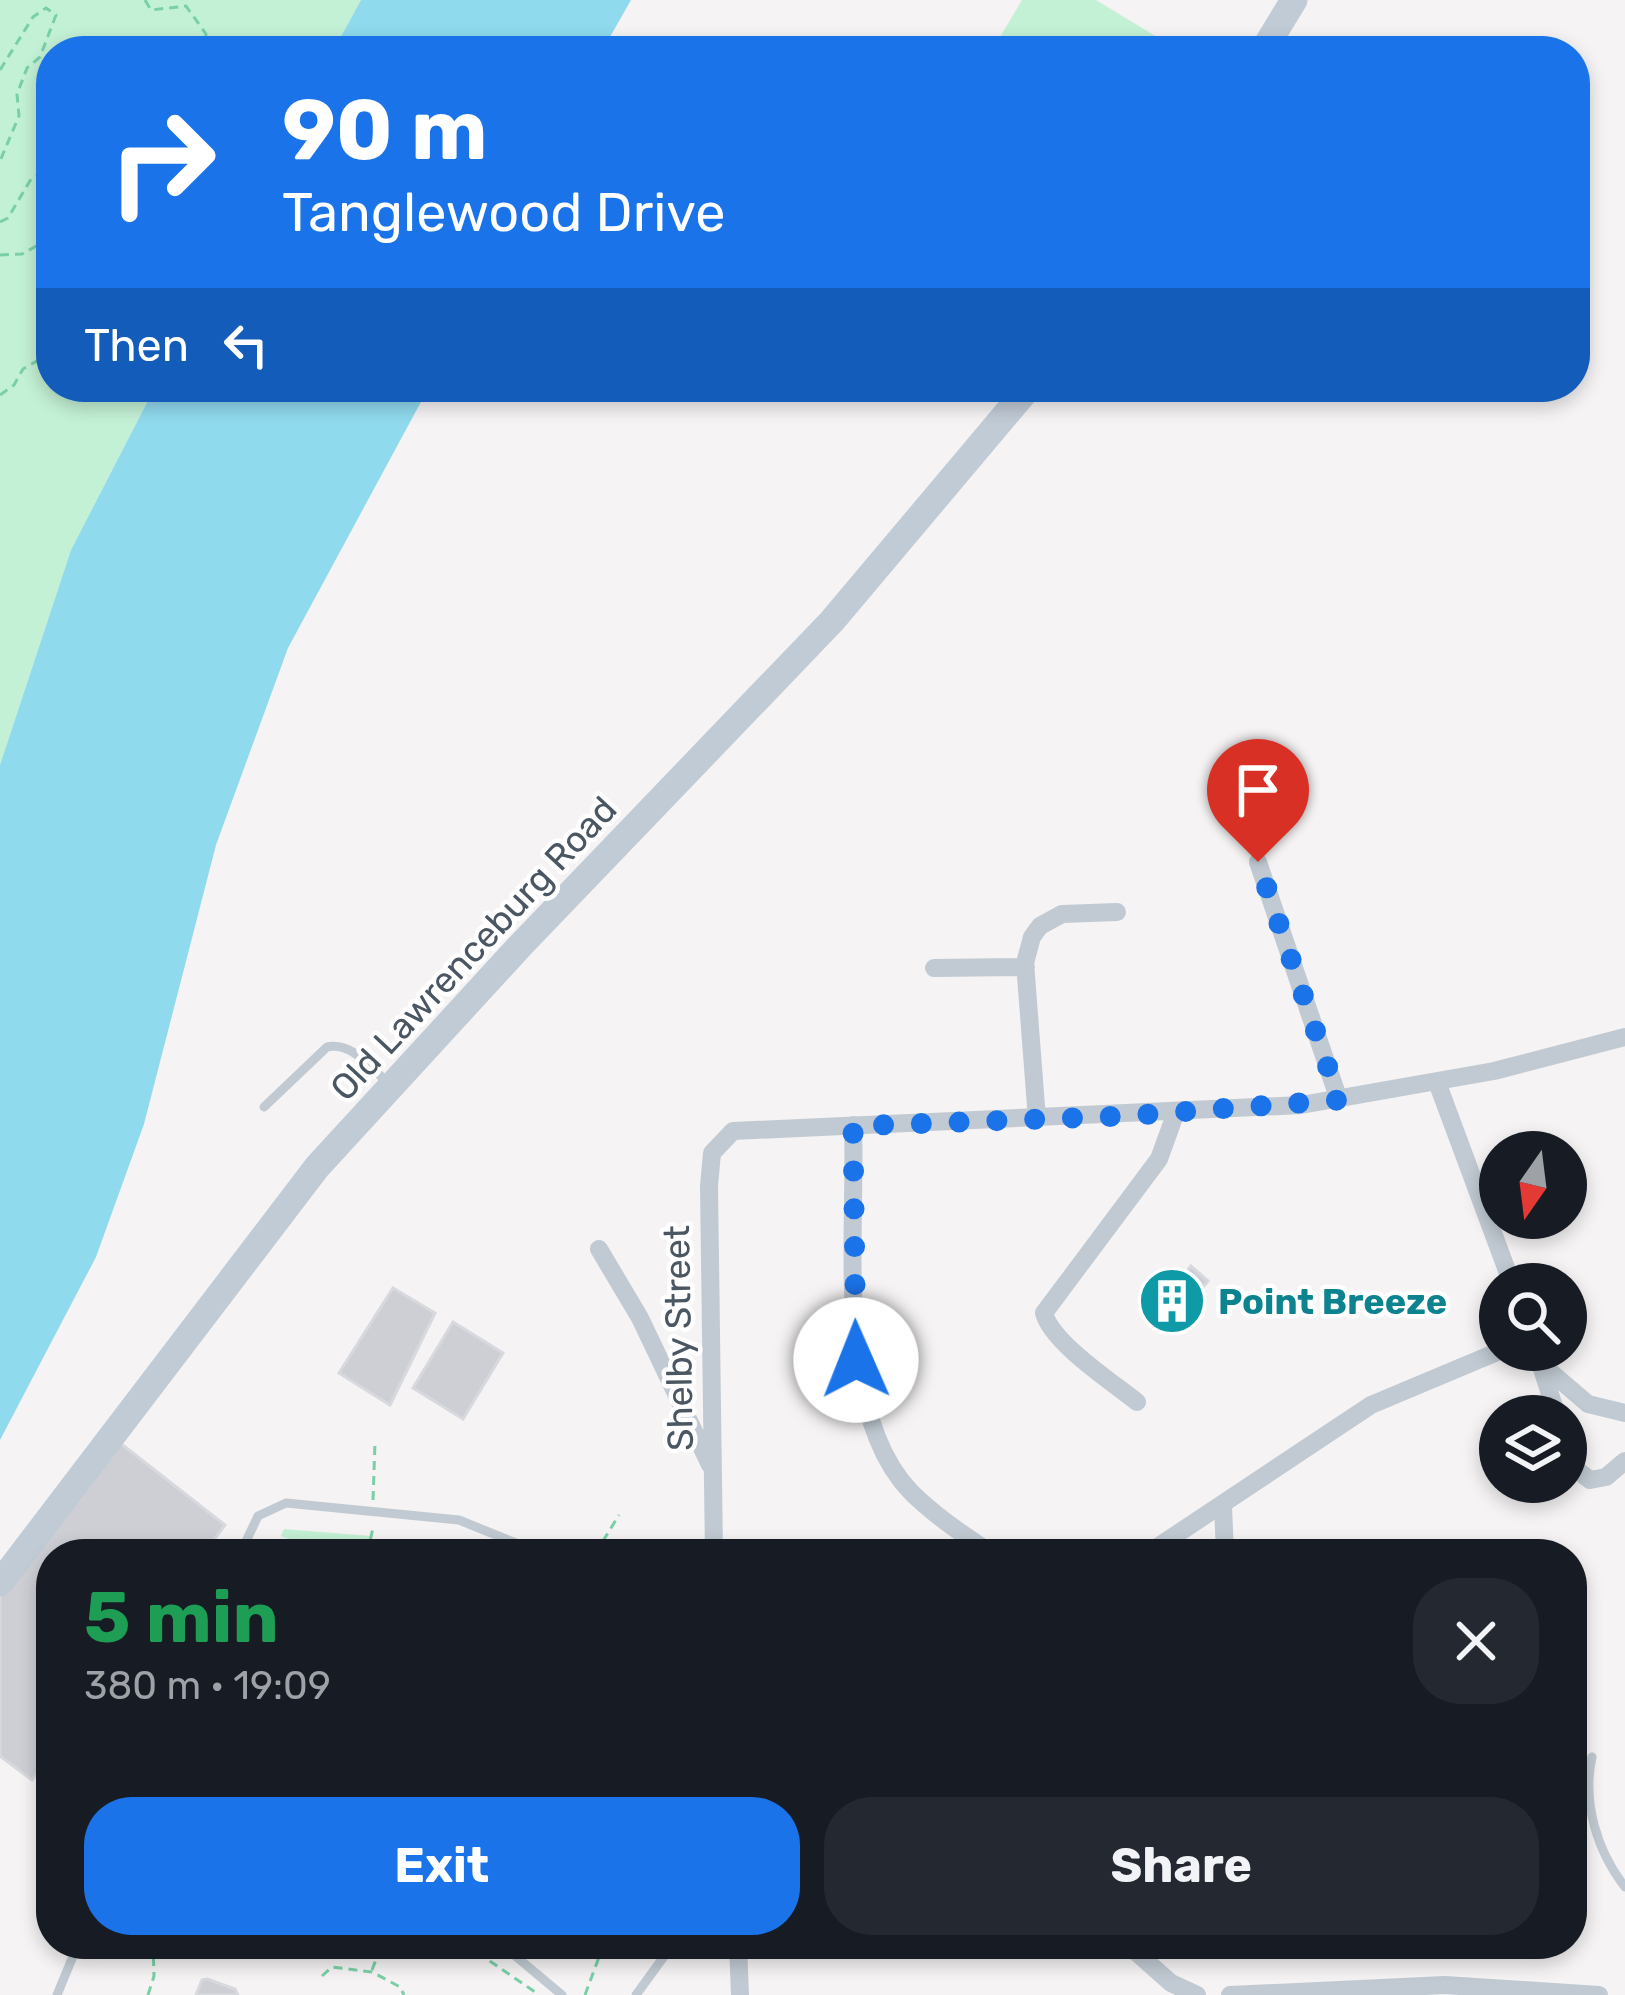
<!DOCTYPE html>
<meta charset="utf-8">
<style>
body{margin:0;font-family:Rubik,sans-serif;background:#242831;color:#f1f3f6;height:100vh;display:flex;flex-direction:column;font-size:45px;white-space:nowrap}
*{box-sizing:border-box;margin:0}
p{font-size:39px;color:#9ea1a6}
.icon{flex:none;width:66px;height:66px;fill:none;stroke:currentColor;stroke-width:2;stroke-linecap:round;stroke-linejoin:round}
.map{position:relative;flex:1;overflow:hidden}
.sheet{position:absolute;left:36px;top:1539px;width:1551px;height:420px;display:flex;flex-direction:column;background:#171b24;border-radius:48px;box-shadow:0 6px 18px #0003}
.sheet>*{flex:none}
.hud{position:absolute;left:36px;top:36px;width:1554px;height:366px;border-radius:48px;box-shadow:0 6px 18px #0003;background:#1a73e8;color:#fff;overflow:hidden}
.needle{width:78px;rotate:194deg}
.fabs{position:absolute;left:1479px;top:1131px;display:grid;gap:24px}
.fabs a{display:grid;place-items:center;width:108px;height:108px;border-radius:50%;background:#171b24;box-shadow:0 6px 18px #0003;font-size:60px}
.pin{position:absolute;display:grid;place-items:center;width:102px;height:102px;color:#fff;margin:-123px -51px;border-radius:50% 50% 50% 0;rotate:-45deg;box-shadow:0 0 12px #0007}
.pin .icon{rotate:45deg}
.me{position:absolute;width:132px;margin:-66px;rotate:359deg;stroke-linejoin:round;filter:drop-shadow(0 0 9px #0008)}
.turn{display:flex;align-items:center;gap:42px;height:252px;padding:0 48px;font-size:54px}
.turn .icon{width:156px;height:156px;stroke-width:2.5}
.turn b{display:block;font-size:84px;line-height:102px}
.then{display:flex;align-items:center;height:114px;padding:0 48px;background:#0003;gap:24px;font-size:45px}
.round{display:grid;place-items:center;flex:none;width:126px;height:126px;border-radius:48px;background:#242831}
.headline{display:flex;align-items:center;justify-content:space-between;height:204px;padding:0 48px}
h1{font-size:72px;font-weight:700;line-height:90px;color:#1e9e55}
.cta{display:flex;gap:24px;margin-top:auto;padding:24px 48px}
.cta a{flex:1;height:138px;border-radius:48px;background:#1a73e8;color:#fff;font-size:48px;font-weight:700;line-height:138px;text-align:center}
.cta a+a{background:#242831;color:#f1f3f6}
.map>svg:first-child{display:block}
.green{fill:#c3f1d5}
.water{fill:#90daee}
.building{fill:#cdcfd5;stroke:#d7d9de;stroke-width:3}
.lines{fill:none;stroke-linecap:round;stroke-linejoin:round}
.path{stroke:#7ad0a6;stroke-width:3;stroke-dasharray:9 6;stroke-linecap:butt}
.service{stroke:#c1cad2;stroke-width:9}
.minor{stroke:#c1cad2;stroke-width:18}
.secondary{stroke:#c1cbd6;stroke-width:27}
.route{stroke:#1a73e8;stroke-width:21;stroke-dasharray:0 37.8}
.labels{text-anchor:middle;stroke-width:9;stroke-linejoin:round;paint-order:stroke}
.street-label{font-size:36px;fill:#4a5661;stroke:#fff}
.culture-label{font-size:36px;font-weight:bold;fill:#0d838f;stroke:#fff;text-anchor:start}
</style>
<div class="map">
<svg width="1625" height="1995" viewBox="0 0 1625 1995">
<rect width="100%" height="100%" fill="#f5f3f3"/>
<path class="green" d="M0,0H361L333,51H51V387H155L71,550L0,765Z
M1022,0H1096L1180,51H996L993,49Z
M284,1529L370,1536L365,1554H330L281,1536Z"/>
<path class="water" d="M361,0H631L602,51H333Z
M155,387H429L288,648L216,845L144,1124L96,1257L0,1440V765L71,550Z"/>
<path class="building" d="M1191,1266L1208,1281L1170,1328L1152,1313L1158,1306L1146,1296L1158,1282L1170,1292Z
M393,1288L435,1313L390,1405L339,1373Z
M453,1322L503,1353L463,1419L413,1388Z
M106,1432L225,1525L203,1554H51V1755L32,1780L0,1756V1572Z
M207,1979L235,1989L238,1995H196L202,1980Z"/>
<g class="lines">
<path class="path" d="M145,0L151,10L186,6L206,34L205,51
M0,70L33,17L46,8L56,15L40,57L27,68L17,94L19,116L0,161
M0,222L8,218L31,179L51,167
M0,255L22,254L51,238
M0,395L14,385L23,369L51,353
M373,1500L375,1442
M367,1554L373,1528
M595,1554L619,1515
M465,1944L538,1994
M587,1944L607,1958L622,1954L630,1944
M372,1970L382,1944
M322,1976L332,1967L372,1972L400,1987L404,1995
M148,1995L154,1976L153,1944
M585,1995L599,1957"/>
<path class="service" d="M264,1107L327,1047C352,1042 370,1067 387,1082
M240,1554L258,1516L286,1503L459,1520L543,1554
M1592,1757C1582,1802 1597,1851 1625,1887
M501,1944L562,1995
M57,1995L78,1944
M636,1995L673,1944"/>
<path class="minor" d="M1258,862L1339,1100
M934,968L1026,967
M1437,1082L1512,1284
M1037,1119L1025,963L1032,937L1040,926L1062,914L1117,912
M853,1125C857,1232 833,1412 911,1492C935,1516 964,1535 992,1554
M599,1249L640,1318L710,1465
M1536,1350L1557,1416
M1540,1363L1588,1404L1625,1413
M1137,1402C1112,1382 1052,1343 1044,1313L1159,1159L1176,1112
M1566,1444L1577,1470L1590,1480L1606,1477L1625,1461
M1223,1505L1225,1554
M714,1554L709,1186L712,1153L733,1131L1301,1105L1494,1071L1625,1037
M1147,1554L1371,1405L1502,1350
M738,1944L740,1995
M1127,1944L1171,1983L1197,1995
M1230,1995L1445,1985L1599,1995"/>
<path class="secondary" d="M1263,51L1294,0
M0,1583L317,1167L519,947L832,621L1029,387"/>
</g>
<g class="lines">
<path class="route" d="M856,1360L853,1126L1124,1116L1339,1100L1258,862"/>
</g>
<defs>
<g id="building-disc" transform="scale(3.45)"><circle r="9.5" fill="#0f9aa8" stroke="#fff"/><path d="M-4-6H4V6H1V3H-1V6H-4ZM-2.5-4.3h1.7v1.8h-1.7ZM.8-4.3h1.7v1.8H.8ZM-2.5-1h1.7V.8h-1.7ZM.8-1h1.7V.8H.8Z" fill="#fff"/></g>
</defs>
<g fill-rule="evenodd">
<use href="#building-disc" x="1172" y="1301"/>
</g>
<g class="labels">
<g class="street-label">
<text transform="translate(473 948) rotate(-47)" y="13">Old Lawrenceburg Road</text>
<text transform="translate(678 1338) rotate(-91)" y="13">Shelby Street</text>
</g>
<g class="culture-label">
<text x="1218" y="1314">Point Breeze</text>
</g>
</g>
</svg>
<div class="fabs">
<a><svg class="needle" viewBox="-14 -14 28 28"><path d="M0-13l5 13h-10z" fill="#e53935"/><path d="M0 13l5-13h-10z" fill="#9ea1a6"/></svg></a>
<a><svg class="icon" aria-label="search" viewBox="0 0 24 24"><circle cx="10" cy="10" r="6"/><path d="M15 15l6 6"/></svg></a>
<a><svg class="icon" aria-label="layers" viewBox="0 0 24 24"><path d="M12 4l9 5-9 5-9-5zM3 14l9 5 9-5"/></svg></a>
</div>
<div class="pin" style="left:1258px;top:862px;background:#d93025"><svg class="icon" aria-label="arrive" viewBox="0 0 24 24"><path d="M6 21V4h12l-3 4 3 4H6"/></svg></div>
<svg class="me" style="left:856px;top:1360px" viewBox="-20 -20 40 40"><circle r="19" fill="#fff"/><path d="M0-13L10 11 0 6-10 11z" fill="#1a73e8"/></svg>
<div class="hud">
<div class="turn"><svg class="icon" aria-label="right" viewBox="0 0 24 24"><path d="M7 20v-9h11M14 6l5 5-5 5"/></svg><div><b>90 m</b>Tanglewood Drive</div></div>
<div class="then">Then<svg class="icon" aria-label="left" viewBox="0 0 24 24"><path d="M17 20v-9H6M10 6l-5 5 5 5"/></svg></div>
</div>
<section class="sheet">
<div class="headline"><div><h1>5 min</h1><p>380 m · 19:09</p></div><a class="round"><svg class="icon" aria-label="close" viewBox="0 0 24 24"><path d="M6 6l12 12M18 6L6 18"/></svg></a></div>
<div class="cta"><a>Exit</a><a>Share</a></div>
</section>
</div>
